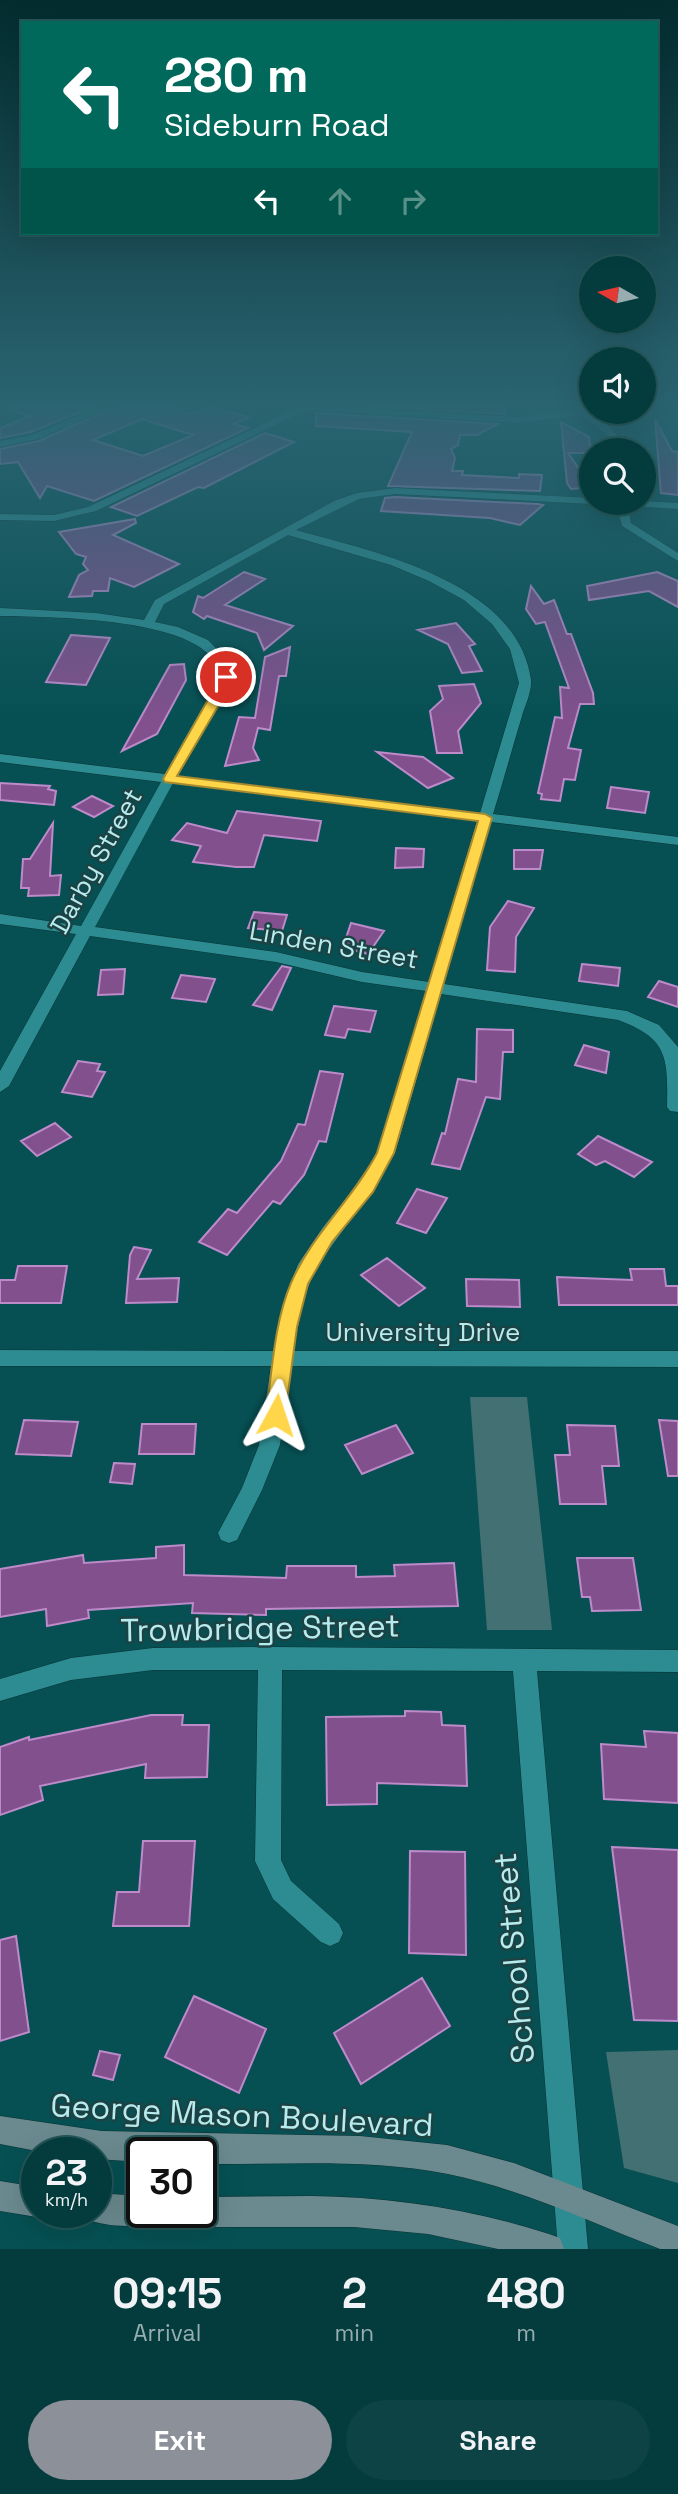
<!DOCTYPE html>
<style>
body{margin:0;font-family:"Space Grotesk",sans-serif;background:#0d4345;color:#f1f3f6;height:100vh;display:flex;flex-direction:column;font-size:26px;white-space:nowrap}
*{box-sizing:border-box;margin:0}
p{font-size:23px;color:#97adb0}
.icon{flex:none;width:38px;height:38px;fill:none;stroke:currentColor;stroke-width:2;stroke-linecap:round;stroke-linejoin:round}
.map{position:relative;height:2249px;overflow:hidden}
.sheet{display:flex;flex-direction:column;background:#043c3e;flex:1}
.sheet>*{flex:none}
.banner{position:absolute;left:21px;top:21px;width:637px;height:214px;border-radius:0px;box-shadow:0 7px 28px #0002,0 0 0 2px #255658;background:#00695c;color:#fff;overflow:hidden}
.needle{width:46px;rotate:278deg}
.fabs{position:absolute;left:579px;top:256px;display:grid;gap:14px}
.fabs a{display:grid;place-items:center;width:77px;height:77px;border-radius:50%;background:#043c3e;box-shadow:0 7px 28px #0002,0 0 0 2px #255658;font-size:35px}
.speed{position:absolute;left:21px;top:2137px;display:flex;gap:14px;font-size:35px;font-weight:700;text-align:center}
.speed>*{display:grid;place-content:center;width:91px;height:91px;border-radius:50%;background:#043c3e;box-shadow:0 7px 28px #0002,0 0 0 2px #255658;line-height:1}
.speed small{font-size:18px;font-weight:400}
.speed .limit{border:4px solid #111;border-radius:10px;background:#fff;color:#111}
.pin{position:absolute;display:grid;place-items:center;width:60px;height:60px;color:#fff;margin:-30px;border:4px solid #fff;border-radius:50%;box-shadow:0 2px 7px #0007}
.me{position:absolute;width:77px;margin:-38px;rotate:5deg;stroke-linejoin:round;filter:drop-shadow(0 0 5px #0008)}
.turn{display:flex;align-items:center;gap:24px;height:147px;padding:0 28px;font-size:32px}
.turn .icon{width:91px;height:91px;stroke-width:2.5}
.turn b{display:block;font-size:49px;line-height:60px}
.lanes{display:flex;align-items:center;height:66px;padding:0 28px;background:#0003;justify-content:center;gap:35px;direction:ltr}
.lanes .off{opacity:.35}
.eta{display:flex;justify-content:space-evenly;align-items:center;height:119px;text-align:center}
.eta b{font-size:42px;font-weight:800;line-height:49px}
.button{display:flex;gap:14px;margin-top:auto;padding:14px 28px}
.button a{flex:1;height:80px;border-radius:42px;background:#8c9099;color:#fff;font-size:28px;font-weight:800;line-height:80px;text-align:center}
.button a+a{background:#0d4345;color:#f1f3f6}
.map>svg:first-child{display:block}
.green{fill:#427073}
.building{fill:#81508d;stroke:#bd8aca;stroke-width:2;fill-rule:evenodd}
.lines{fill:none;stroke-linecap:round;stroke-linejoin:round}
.lane-casing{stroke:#0a3334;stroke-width:8}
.street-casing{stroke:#0a3334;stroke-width:1}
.secondary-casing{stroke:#0a3334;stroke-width:1}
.lane{stroke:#2d8c91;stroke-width:7}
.street{fill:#2d8c91;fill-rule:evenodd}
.secondary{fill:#6b8a8f;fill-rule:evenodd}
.route{fill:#ffd54a;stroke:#a68a30;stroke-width:2}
.labels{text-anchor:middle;stroke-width:5;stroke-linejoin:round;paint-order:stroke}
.street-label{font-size:26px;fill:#b7ecee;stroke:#1c4244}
.near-street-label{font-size:32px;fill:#b7ecee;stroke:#1c4244}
</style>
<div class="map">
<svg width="678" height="2249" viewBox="0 0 678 2249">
<rect width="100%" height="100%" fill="#065053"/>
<path class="green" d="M470,1397H527L552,1630H487Z
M678,2050V2183L624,2168L606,2052Z"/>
<path class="building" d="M9,405H97L31,432L0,438V428L30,416L8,409Z
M118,405H175L169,407L192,414L211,406L249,417L234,424L248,428L94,501L47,486L40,498L18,462L0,464V449L39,441ZM142,419L193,435L143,456L93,440Z
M347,405H506L505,414Z
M316,413L498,424L477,435H460L458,445L451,449L455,458L452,471H463L462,475L519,478V474L542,475L540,491L388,486L412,432L316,426Z
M655,419L672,451L678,452V495L661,493Z
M561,422L589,437L591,453H568L592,487L571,489L567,483Z
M265,433L294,442L204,488L198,487L137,516L111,507Z
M395,497L538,504L543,505L520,525L490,518L381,511L385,498Z
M135,519L136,523L113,535L179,564L134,587L110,578L108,591H93L92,596L69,597L79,575L88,570L83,564L86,557L76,554L59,532Z
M244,572L265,579L225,605L293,626L264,650L257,633L207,616L204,619L193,612L198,596L203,598Z
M657,572L678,581V607L649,591L589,600L587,586Z
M531,586L544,604L554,600L567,634H571L593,693L594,704H580L568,748L581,750L575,780L564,779L560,801L541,799L542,794L538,793L555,717L562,718L560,687L569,688L545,622L536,624L526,609Z
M456,623L475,644L469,646L482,671L462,673L448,644L418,630Z
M71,635L110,638L86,685L46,682Z
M290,647L286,676H279L270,730L258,728L253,748L259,760L225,766L239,717L255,718L265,657Z
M184,664L186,680L157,734L122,751L170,665Z
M474,684L481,703L458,731L462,753H437L430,711L443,699L439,686Z
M377,752L423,757L453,778L428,788Z
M0,783L50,786L48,789L56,791L54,805L0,800Z
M611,787L649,792L645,813L607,808Z
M92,796L113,806L94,817L73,807Z
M237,811L321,821L317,841L264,835L254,867H236L193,862L201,846L172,840L187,823L227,833Z
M53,823L50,876L61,875L59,895L28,896L29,888H21L23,859H30Z
M396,848L424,849L423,867L395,868Z
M514,850H543L540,869H514Z
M508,901L534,908L516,937L515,972L487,970L490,927Z
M254,912L287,915L282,931L248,928Z
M351,923L384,931L368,954L343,947Z
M582,964L620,968L618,986L579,981Z
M282,966L291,968L272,1010L253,1005Z
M125,969L123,994L98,995L101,970Z
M181,975L215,979L206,1002L172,998Z
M659,981L678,987V1007L648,997Z
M334,1006L376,1011L370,1032L348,1029L345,1038L325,1035Z
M477,1029L513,1030V1052H503L500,1099L486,1097L460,1169L432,1164L442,1133L445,1134L458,1079L476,1082Z
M584,1045L609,1052L606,1073L575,1065Z
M78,1061L100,1064L97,1071L105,1072L92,1097L62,1092Z
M320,1071L343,1074L326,1142L319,1141L304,1175L280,1204L273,1201L227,1255L199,1242L228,1209L237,1213L281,1161L298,1124L305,1125Z
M55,1123L71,1137L37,1156L21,1141Z
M598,1136L652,1162L634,1177L605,1161L596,1165L578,1154Z
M417,1189L447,1198L426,1233L397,1223Z
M134,1247L151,1250L137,1279L179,1278L177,1302L126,1303L130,1255Z
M387,1258L425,1288L399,1306L361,1275Z
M18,1266H67L61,1303H0V1280H15Z
M630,1269H664L666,1286H678V1305H559L557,1277L632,1280Z
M466,1279L519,1280L520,1307L467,1306Z
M24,1420L78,1422L71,1456L16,1454Z
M659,1420L678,1421V1476H668Z
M142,1424H196L194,1454H139Z
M396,1425L413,1453L362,1474L345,1445Z
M567,1425L615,1426L619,1466H602L606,1504H560L555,1455H570Z
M114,1463L135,1464L132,1484L110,1482Z
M184,1545V1575L286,1578L287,1566H356V1577L395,1576L394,1565L454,1563L458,1606L266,1609V1615L192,1613L193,1603L88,1610L89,1618L47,1626L46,1609L0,1617V1569L83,1555L84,1563L156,1558V1547Z
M577,1558H633L641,1610L592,1611L590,1597H582Z
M405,1711L441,1712L442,1725L465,1726L467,1786L377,1783V1804L327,1805L326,1717L405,1716Z
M151,1715H183L182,1725H209L207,1777L145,1778L146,1764L40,1786L43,1800L0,1815V1747L29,1737V1740Z
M644,1731L678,1733V1803L604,1799L601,1744L646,1747Z
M143,1841H195L189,1926H113L117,1892H139Z
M612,1847L678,1850V2021L634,2020Z
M410,1851L465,1852L466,1955L409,1953Z
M16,1936L29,2032L0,2041V1940Z
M422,1978L450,2026L361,2084L334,2033Z
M194,1996L266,2029L239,2093L165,2057Z
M100,2051L120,2055L113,2080L93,2075Z"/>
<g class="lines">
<g class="lane-casing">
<path id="lane" d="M579,406L586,405
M594,417L632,411"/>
</g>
<g class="street-casing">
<path id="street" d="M103,405H116L38,439L0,447V441L32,435Z
M303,405L518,417L576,410L572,405C591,405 619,434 628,450H618L610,437L581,415L518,423L307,410L96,511L54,521L0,520V514L54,515L88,507Z
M395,488L592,498V502H596L592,504L395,494L359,499L296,530C375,552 518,582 531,680C532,691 525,706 522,716C512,749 503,782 493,814L678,837V845L491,822L444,984L627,1011L659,1025L678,1047V1112L670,1111L667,1107C668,1058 668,1038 618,1020L441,994L395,1153L372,1191L317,1266L304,1298L293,1351H678V1367L291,1366L280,1445L262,1490L237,1540L229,1543L221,1540L218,1533L242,1488L259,1445L271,1366H0V1350L273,1351L285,1298L298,1264L323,1227L359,1182L377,1153L426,991L362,982L276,962L90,936L9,1086L0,1092V1071L76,934L0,924V914L81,926L161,782L0,762V754L165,774C178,753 191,731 204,710C208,703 215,694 217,687C238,615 40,617 0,616V608L96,613L144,620L155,600L334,501L357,493ZM288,535L391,565L429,581L464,600L492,624L510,649L519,683L480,813L178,776L230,686L228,661L208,640L178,627L155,622L164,604ZM173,783L477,821L429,982L362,972L276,952L95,927Z
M644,501L678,503V509L628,506L631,523L678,553V561L622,526L617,506L605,502Z
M270,1647L678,1650V1672L537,1671L588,2249H558L513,1671L282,1670L281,1860L291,1881L339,1924L343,1933L339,1942L330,1946L321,1942L273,1899L255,1861L258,1670H153L71,1680L0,1701V1679L71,1658L153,1648Z"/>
</g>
<g class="secondary-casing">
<path id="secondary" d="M0,2116L102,2131L360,2136L447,2145L514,2163L678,2226V2249H660C590,2222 522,2189 448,2174C367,2158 283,2165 201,2164V2152H142V2162L96,2159V2152H42L0,2144Z
M0,2181L37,2187V2212H47L37,2217L0,2211Z
M96,2193L142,2196V2212H156L153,2222C134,2229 104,2226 85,2219L83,2212H96Z
M311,2196C392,2197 471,2209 549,2234L560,2238L564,2249H498L428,2234L354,2227H181L170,2223L166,2212H201V2197Z"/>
</g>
<use href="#lane" class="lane"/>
<use href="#street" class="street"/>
<use href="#secondary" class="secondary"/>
</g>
<linearGradient id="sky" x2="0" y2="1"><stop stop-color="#032c2e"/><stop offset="0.56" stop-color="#2a6471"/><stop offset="1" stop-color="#2a6471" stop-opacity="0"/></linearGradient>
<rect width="678" height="720" fill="url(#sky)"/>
<path class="route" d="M222,675L232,677L230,686L177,776L485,814L492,818L394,1153L373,1192L332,1242L308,1284L297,1327L285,1415L282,1420H269L266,1415C272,1372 274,1323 291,1283C312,1234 353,1199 377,1153L478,821L165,782L163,779Z"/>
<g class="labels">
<g class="street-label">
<text transform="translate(96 861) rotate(-61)" y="9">Darby Street</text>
<text transform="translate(334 945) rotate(10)" y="9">Linden Street</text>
<text x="423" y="1341">University Drive</text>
</g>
<g class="near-street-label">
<text transform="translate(260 1628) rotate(-1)" y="11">Trowbridge Street</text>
<text transform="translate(514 1958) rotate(-95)" y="11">School Street</text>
<text transform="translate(242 2115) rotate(3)" y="11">George Mason Boulevard</text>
</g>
</g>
</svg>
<div class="fabs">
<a><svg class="needle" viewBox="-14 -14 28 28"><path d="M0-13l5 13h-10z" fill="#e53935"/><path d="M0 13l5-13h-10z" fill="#97adb0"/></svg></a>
<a><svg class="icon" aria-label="sound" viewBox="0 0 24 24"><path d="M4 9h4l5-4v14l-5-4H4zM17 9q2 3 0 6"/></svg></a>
<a><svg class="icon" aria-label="search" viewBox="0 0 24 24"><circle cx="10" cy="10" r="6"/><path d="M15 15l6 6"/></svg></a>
</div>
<div class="speed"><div>23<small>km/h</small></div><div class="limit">30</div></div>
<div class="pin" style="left:226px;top:677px;background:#d93025"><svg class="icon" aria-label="arrive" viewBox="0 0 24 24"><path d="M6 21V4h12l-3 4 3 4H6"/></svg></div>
<svg class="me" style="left:276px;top:1415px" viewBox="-20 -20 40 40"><path d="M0-17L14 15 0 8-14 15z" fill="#ffd54a" stroke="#fff" stroke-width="4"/></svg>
<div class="banner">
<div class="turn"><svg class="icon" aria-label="left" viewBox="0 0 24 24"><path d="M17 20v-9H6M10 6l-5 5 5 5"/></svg><div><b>280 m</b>Sideburn Road</div></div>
<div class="lanes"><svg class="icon" aria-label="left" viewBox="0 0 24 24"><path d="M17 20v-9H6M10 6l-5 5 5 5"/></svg><svg class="icon off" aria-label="ahead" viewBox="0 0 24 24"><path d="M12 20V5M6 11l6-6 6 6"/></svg><svg class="icon off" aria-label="right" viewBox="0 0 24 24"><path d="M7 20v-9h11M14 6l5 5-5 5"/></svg></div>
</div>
</div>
<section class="sheet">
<div class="eta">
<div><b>09:15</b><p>Arrival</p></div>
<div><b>2</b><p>min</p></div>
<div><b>480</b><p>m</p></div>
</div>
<div class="button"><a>Exit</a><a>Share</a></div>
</section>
